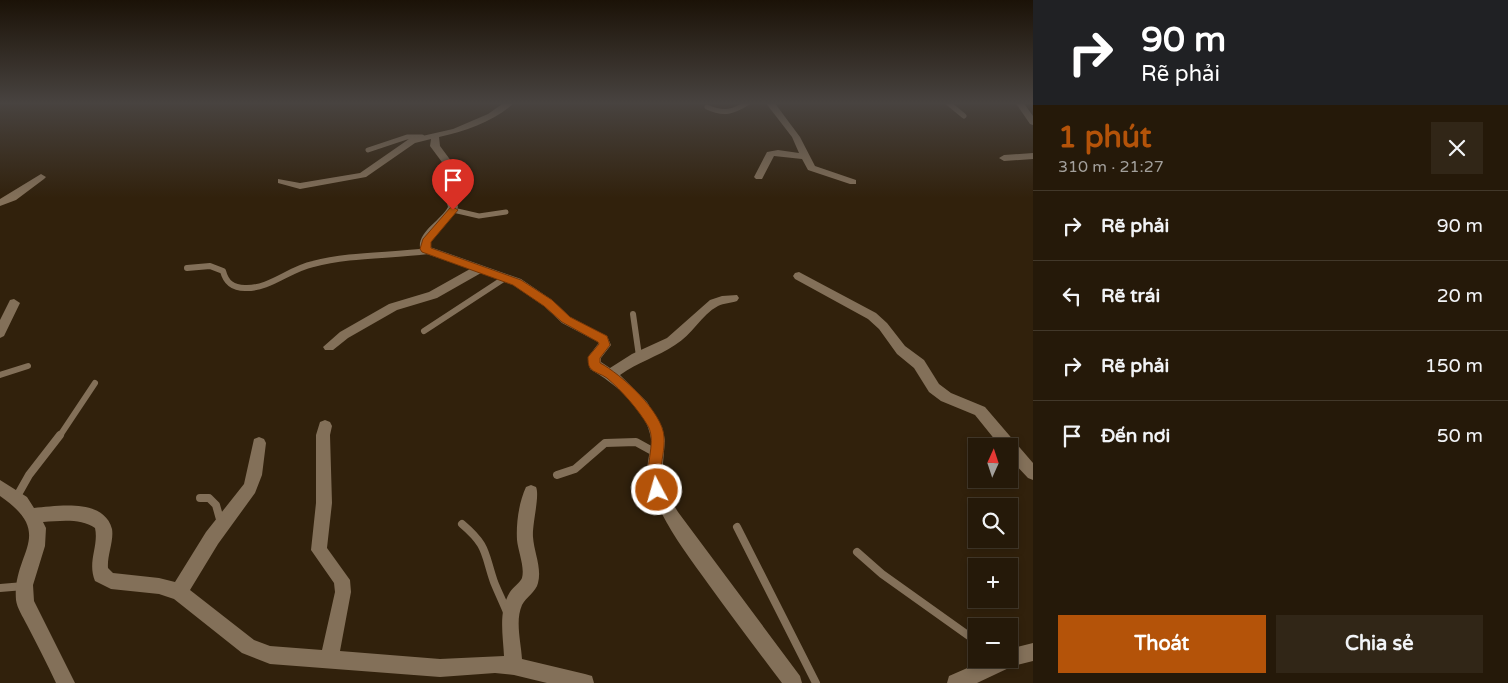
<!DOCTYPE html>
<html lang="vi">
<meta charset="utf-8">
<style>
body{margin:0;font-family:"Varela Round",sans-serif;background:#312617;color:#f1f3f6;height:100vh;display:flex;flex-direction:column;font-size:19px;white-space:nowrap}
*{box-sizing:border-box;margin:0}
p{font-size:16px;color:#a3a09c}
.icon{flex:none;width:28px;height:28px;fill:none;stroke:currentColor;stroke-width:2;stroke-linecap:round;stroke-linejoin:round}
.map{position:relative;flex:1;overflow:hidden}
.sheet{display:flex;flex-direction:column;background:#251909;width:475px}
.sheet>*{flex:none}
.banner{background:#202124;color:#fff;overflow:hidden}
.needle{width:32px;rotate:3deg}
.buttons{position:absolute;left:968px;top:438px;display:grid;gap:10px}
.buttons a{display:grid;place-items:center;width:50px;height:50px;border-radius:0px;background:#251909;box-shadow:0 2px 8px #0003,0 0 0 1px #42382a;font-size:25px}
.pin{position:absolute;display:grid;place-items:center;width:42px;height:42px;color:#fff;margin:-51px -21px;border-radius:50% 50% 50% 0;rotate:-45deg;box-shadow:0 0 5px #0007}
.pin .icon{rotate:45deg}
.me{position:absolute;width:55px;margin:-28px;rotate:354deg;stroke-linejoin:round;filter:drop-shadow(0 0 4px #0008)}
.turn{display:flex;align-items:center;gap:18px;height:105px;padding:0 25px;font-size:22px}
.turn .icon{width:65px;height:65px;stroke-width:2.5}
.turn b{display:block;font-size:35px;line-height:42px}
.round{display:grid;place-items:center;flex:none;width:52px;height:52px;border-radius:0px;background:#312617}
.summary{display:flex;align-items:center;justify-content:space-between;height:85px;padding:0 25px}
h1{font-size:30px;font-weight:700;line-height:38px;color:#b45309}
.primary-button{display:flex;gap:10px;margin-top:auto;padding:10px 25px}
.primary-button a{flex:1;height:58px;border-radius:0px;background:#b45309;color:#fff;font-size:20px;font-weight:700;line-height:58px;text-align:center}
.primary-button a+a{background:#312617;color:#f1f3f6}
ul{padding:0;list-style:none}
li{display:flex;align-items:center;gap:15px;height:70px;padding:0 25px;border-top:1px solid #42382a}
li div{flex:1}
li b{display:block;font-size:19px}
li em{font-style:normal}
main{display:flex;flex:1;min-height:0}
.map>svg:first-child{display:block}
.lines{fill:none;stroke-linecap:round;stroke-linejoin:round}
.lane-far2{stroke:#837059;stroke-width:5}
.lane-far1{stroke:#837059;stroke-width:6}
.lane{stroke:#837059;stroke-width:8}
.street{fill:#837059;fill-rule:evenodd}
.route{fill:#b45309;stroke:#753606}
</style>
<main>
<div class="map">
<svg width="1033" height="683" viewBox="0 0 1033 683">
<rect width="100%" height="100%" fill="#31210c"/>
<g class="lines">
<path class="lane-far2" d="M947,102L964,116
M707,107C724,115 733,112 749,102
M368,150L407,137H422
M453,210L479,216L506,212"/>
<path class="lane-far1" d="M187,268L210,266L223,271C226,283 233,288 245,288C270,289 289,269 313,264C351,254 390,256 428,251
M633,314L639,356
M424,331L505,278
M0,375L28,366
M59,437L95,383"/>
<path class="lane" d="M557,475L575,469L605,443L636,442L656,453
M16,498L29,475L60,435
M200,498H209L216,505L221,523
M462,524C488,546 484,553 494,582C498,592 503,602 507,612
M737,527L816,683
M857,552L882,574L976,641
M0,588L24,586"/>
<path class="street" d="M505,102H515C495,121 466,131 439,137L440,146L460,173L451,182L458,207C452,221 431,231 430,247L521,279L552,300L570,317L607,336L611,345L601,358V362L610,368L632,354L667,338L710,300L722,296L737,295L739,298L737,301C731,303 724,303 718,306C701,315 692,335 675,345C657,357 638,362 620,375L647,402L662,427L665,440L663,463L664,483L668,496L678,512L800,676L802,683H782C757,650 733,618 709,585C692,561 674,538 661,512C652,496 646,479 648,461C649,454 652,446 651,439C647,408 615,384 590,369L588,357L598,344V342L562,323L544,306L513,285L481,273L437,298L397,310L348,338L333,350H325L323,347L340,332L389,304L429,292L470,269L421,252C414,233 441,221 448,207L441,181L450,173L430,146L431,139L415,143L366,177L300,189L278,183V179L300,183L360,173L409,139L453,129L488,114Z
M765,102H774L800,137L815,166L856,180V184H850L808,170L802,159L774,156L762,179H756L754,177L767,152L778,150L799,153L792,137Z
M1015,102H1023L1033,116V125L1030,124Z
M1033,153V159L1004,161L999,158L1004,155Z
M41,174L46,177L44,179L16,200L0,206V199Z
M799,272L876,313L887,323L905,346L924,360L939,384L951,393L985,407L1033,463V480L1028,478L1009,458V446H1000L975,415L941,401L929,392L914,368L897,354L879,329L868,319L795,279L793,276L795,273Z
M14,299L20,303L4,336L0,338V320L10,300Z
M325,420L330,422L332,426L330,435L332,503L327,548L350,580L351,592L340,651L440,659L504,656C503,635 498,611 510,592C513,587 520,583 522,578C525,567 518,551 517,540C516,523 519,502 526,487L531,485L536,487C540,496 532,524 533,537C534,552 542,568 538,583C536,592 526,597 522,605C515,621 521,642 522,659L585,674L592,676L594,683H547L514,675L495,673L440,677L270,664L242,653L174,599L159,594L111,589L95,581C87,562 99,546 95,528C81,518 60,521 43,522L46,528L45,546L33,585L34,601L75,683H56C47,664 37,644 27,625C23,617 17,608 16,600C12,552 57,535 0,496V480L27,497L34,508C58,506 104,498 112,529C114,541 107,555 108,568L113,573L159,578L175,582L206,532L244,484L254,439L259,437L264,439L266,443L262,475L255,493L218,544L190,590L254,640L270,646L322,650L335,592L334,583L311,550L316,503V435L320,422Z
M1033,643V661L1013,666L977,683H947L949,676L988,659H1009V649Z"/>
</g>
<linearGradient id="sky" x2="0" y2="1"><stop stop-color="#1b1207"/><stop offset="0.52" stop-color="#484340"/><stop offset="1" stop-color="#484340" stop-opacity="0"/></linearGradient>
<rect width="1033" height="198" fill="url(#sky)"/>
<path class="route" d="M453,207L458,210L431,242V248L521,280L552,300L570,317L607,336L610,345L600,358V363C621,374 663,412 664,437C665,449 661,461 661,472C661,480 666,487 662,494L657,496L652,494C641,469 658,444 648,426C638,409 622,391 607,378C602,374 594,373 590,368C588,365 588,360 588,357L599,344L598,342L562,322L544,306L513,285L422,252L420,249L423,239L450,208Z"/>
</svg>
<div class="buttons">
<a><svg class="needle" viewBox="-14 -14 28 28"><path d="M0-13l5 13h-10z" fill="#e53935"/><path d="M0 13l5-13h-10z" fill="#a3a09c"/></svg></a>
<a><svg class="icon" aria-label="search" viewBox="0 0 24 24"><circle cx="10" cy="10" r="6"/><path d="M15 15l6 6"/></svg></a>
<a>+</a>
<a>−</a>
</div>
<div class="pin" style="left:453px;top:210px;background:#d93025"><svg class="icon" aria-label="arrive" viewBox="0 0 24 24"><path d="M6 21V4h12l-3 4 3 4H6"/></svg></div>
<svg class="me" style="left:657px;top:490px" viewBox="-20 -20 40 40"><circle r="17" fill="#b45309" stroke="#fff" stroke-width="3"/><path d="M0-11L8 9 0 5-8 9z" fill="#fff"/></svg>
</div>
<section class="sheet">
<div class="banner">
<div class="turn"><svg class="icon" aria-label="right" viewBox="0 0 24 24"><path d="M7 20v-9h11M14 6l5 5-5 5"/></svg><div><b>90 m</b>Rẽ phải</div></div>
</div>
<div class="summary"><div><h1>1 phút</h1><p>310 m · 21:27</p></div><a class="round"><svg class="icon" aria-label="close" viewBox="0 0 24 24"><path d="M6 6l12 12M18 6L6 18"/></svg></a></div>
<ul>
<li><svg class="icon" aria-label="right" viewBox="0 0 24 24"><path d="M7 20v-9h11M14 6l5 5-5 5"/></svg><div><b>Rẽ phải</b></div><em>90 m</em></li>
<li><svg class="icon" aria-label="left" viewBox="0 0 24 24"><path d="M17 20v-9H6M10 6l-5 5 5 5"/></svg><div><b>Rẽ trái</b></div><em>20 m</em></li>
<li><svg class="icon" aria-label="right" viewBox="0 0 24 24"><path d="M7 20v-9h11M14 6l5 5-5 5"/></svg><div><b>Rẽ phải</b></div><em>150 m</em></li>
<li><svg class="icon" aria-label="arrive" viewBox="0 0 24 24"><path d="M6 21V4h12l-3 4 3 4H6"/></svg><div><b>Đến nơi</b></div><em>50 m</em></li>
</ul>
<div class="primary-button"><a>Thoát</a><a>Chia sẻ</a></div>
</section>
</main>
